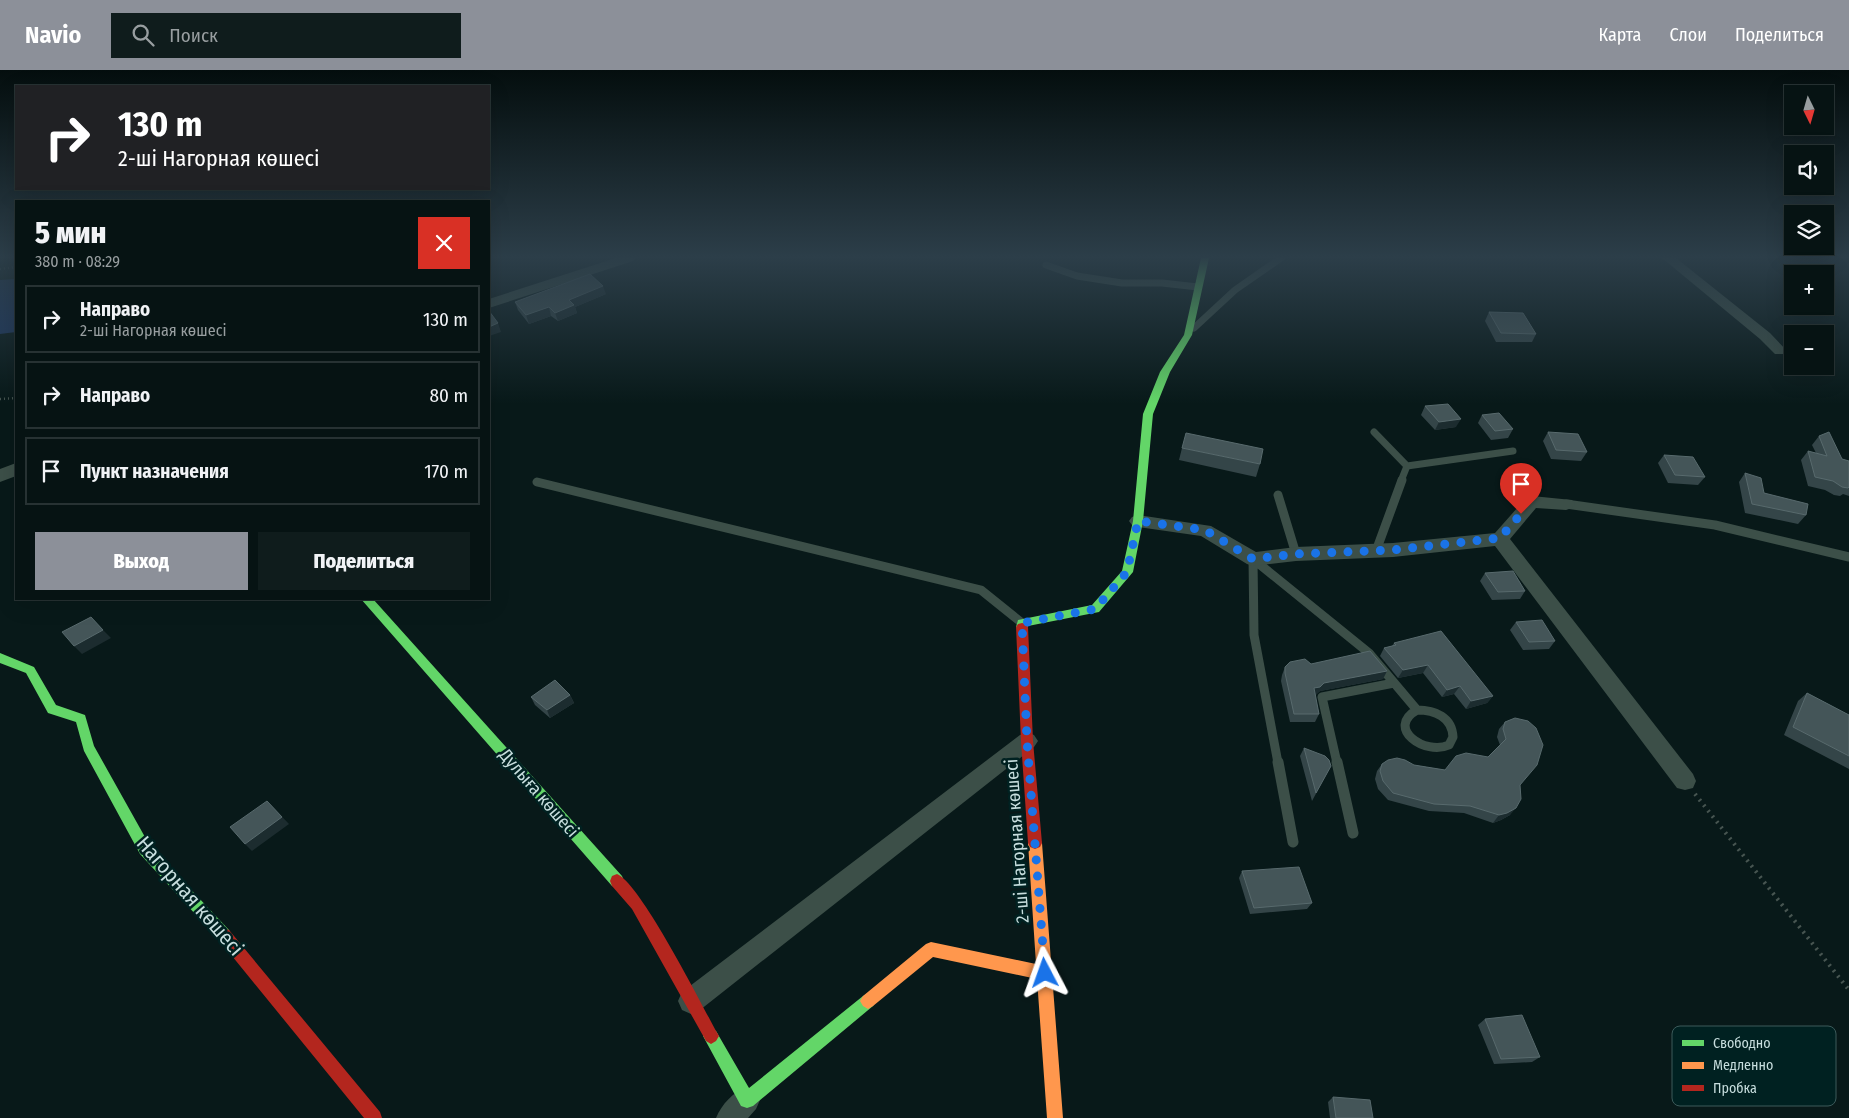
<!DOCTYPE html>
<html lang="ru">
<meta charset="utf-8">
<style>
body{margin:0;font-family:"Fira Sans Condensed",sans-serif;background:#0f1c1c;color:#f1f3f6;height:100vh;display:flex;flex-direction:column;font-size:19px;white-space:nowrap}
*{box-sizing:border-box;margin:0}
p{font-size:16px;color:#989ea0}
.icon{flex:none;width:28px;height:28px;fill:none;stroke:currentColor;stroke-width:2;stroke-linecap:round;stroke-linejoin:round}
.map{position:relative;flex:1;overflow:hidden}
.sheet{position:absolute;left:15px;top:130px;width:475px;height:400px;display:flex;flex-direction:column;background:#061313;border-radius:0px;box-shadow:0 5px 20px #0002,0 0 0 1px #273233}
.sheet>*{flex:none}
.hud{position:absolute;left:15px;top:15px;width:475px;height:105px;border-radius:0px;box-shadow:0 5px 20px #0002,0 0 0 1px #273233;background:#202124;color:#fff;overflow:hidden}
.needle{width:32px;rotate:175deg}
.tools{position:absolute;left:1784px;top:15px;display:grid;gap:10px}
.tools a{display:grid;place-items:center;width:50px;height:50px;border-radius:0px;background:#061313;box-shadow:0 5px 20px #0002,0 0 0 1px #273233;font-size:25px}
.pin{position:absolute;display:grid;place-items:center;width:42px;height:42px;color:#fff;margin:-51px -21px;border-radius:50% 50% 50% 0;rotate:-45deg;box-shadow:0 0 5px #0007}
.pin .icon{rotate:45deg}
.me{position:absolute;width:55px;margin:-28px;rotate:356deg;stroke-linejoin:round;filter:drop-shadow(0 0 4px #0008)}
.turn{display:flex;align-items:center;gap:18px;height:105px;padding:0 20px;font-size:22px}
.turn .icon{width:65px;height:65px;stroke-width:2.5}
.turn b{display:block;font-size:35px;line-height:42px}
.round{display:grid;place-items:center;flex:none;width:52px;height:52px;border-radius:0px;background:#0f1c1c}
.overview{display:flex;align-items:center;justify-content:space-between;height:85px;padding:0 20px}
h1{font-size:30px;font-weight:800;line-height:38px}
.action{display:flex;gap:10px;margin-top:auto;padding:10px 20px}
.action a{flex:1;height:58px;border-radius:0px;background:#8c9099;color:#fff;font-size:20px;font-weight:800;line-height:58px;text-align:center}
.action a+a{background:#0f1c1c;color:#f1f3f6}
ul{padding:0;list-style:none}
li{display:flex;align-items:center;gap:15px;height:68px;margin:0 10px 8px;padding:0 10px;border:2px solid #273233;border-radius:0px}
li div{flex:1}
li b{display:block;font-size:19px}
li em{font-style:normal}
header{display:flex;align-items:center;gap:30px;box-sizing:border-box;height:70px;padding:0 25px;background:#8c9099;color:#fff}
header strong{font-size:24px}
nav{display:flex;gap:28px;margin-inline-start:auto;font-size:18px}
.search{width:350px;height:45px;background:#0f1c1c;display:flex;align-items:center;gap:12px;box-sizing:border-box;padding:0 18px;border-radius:0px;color:#989ea0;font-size:19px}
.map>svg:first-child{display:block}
.water{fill:#1e3864}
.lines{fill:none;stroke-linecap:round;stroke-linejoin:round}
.path-far1{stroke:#475551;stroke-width:2.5;stroke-dasharray:1 3;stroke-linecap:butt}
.path{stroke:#475551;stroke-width:4;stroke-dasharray:2 5;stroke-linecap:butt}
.lane-far2{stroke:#3c4f48;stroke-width:7}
.lane-far1{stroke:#3c4f48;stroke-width:9}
.lane{stroke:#3c4f48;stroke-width:11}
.street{fill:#3c4f48;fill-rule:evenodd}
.fast{fill:#63d668;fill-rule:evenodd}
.slow{fill:#ff974d;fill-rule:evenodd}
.jam{fill:#b3261e;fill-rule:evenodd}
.wall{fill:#344548}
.shaded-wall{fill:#1c2c2f}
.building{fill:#445558;stroke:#586a6d}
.route{stroke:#1a73e8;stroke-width:9;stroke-dasharray:0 16.2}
.labels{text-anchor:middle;stroke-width:5;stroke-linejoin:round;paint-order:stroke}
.street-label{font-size:18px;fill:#c7dede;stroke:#002121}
.near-street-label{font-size:21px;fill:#c7dede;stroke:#002121}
.key{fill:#002121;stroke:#3c5a5a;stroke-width:1}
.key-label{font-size:14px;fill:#c7dede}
</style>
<header>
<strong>Navio</strong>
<div class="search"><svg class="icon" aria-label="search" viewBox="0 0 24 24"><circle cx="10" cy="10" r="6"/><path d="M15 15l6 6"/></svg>Поиск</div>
<nav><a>Карта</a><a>Слои</a><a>Поделиться</a></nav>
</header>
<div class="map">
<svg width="1849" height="1048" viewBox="0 0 1849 1048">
<rect width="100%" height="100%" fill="#081919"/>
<path class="water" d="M16,209V262L0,264V210Z"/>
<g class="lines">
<path class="path-far1" d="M0,199L16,197
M0,329L16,328"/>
<path class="path" d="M1695,724L1849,920"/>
<path class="lane-far2" d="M1046,195L1077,206L1122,213H1162L1198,217
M1194,258L1235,220L1281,188
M1374,362L1407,396L1401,411
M1407,396L1513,381"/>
<path class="lane-far1" d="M537,412L981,520L1022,553
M1278,425L1296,484
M1566,434L1715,455L1849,487
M1376,481L1402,410
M1417,640C1435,640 1452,647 1453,667L1449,675C1425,686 1385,658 1417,640Z
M1278,693L1254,565L1253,489L1369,583L1417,640
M1337,693L1322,627L1394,613"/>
<path class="lane" d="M1278,692L1293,772
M1337,692L1353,763"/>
<path class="street" d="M616,188H635L633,191L489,238V229Z
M1662,188H1676L1770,263L1787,281L1785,284H1775L1760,269Z
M16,393V406L0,412V399Z
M1532,426L1572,430L1575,434L1572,438L1566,440L1536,438L1510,469L1693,704L1696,711L1693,718L1685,720L1677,718L1495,476L1393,487L1296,491L1253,496L1247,494L1201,466L1138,457L1132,455L1129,451L1132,447L1138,445L1211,456L1256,482L1296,477L1393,473L1495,463L1526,428Z
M1027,662L1034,665L1038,671L1034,677L700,940L691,944L682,940L678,931L682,922L1020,665Z
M747,1017L756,1021L760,1030L756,1039L748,1048H716C722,1034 733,1022 747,1017Z"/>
<path class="fast" d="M1201,188H1209L1192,265L1170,302L1153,344L1143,451L1133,502L1099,542L1028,556L1026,560H1018L1016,557L1018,550L1092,535L1122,501L1133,451L1143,344L1160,302L1184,265Z
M361,529H373L622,806L624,811L622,816L617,818L612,816Z
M0,583L34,597L56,635L85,645L94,676L150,776L229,860L231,865L229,870L224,872L219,870L140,784L84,681L76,652L48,643L26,603L0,593Z
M868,923L873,926L876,931L873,936L753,1036L747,1038L741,1036L703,966L706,961L711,958L716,961L749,1018L863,926Z"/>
<path class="slow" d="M1035,767L1040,769L1042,773L1063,1048H1047L1037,909L933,887L873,936L868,939L863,936L860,931L863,926L926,874L931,872L1036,894L1028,773L1030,769Z"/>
<path class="jam" d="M1022,553L1026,554L1028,557L1033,671L1042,773L1040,777L1035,779L1030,777L1028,773L1021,671L1016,557L1018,554Z
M617,804C640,813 701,933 716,961L719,966L716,971L711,974L706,971L632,839L612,816L610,811L612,806Z
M224,858L229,860L380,1042L382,1048H364L219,870L217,865L219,860Z"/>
</g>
<path class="wall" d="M606,224L575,237L577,243L558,251L551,246L529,254L518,240L515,232Z
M1489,242L1536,264L1532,272H1496L1485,251Z
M1425,336L1456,357L1435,360L1421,345Z
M1482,345L1513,359L1508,368L1491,370L1478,353Z
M1548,362L1587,382L1581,391L1551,389L1543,371Z
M1819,366L1842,389L1849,391V426L1843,424L1840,426L1834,425L1825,420L1808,416L1801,390L1808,381L1816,383L1812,375Z
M1182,378L1260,394L1256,407L1179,390Z
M1664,385L1705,407L1698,415L1668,413L1658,393Z
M1745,403L1764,423L1806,445L1798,454L1745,443L1739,412Z
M1485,503L1525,521L1520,529L1492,530L1480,511Z
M1516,552L1555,571L1549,579L1523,580L1510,560Z
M1394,573L1493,626L1487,633L1466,639L1454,624L1442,627L1423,603L1398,608L1380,586L1384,578L1392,576Z
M1311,594L1387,601L1383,609L1320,621L1315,625L1319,644L1315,652H1290L1281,611L1282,605L1285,597Z
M1807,623L1849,645V699L1784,665L1798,631Z
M570,625L574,633L550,648L535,635L531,627Z
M1505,652L1520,715L1510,745L1501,750L1493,753L1464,743L1429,741L1388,730L1378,719L1375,709L1377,701L1382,694L1414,695L1445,700L1488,687L1500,675L1497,667L1499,659Z
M1304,678L1331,696L1312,731L1300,686Z
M1242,801L1312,833L1307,839L1250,844L1239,808Z
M1485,949L1540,987L1532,992L1494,994L1478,955Z
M1333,1027L1373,1048H1330L1328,1032Z"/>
<path class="shaded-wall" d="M603,216L606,224L575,237L577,243L558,251L555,243L569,230Z
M549,237L551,246L529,254L526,245Z
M498,253L501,262L489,266V257Z
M1461,349L1456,357L1435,360L1439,352Z
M103,560L111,568L82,584L74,576Z
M1428,595L1423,603L1398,608L1403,600Z
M1387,601L1383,609L1320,621L1316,625L1310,626L1314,618L1324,613Z
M1460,616L1454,624L1442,627L1447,620Z
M570,625L574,633L550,648L547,640Z
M1493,626L1487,633L1466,639L1471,631Z
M267,731L289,754L252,781L245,774Z
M1516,738L1510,745L1501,750L1493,753L1499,745Z"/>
<path class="building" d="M590,204L603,216L569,230L574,235L555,243L549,237L526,245L515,232Z
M489,241L498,253L489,257Z
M1489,242L1523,243L1536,264L1501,263Z
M1448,334L1461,349L1439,352L1425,336Z
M1499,343L1513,359L1495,361L1482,345Z
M1548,362L1578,364L1587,382L1556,380Z
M1829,362L1842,389L1849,391V417L1848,418L1842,417L1833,411L1815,407L1808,381L1827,386L1819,366Z
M1186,363L1263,379L1260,394L1182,378Z
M1664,385L1693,387L1705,407L1675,405Z
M1745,403L1761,408L1764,423L1808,434L1806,445L1752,434Z
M1513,501L1525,521L1498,522L1485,503Z
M91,547L103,560L74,576L62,562Z
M1542,550L1555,571L1529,572L1516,552Z
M1441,561L1493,626L1471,631L1460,616L1447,620L1428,595L1403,600L1384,578L1396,575L1394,573Z
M1370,581L1387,601L1324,613L1320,617L1314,618L1319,644H1294L1285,603V597L1290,592L1305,589L1311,594Z
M555,610L570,625L547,640L531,627Z
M1807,623L1849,645V686L1793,657Z
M1515,648L1528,651L1536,658L1543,675L1537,695L1520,715L1521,729L1516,738L1507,743L1499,745L1470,736L1434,734L1393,723L1383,711L1380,701L1382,694L1388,690L1397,688L1405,690L1414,695L1445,700L1456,686L1466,683L1488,687L1506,669L1503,659L1505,652Z
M1304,678L1325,686L1329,690L1331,696L1316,723Z
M267,731L282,747L245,774L230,757Z
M1299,797L1312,833L1254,838L1242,801Z
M1522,945L1540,987L1501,989L1485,949Z
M1333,1027L1370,1030L1373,1048H1336Z"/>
<linearGradient id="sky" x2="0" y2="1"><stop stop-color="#040e0e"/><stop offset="0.56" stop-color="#2c3e49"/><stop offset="1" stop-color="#2c3e49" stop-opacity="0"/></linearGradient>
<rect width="1849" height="334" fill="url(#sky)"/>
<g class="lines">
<path class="route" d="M1045,903L1027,671L1022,553L1095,539L1127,502L1138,451L1205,460L1253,489L1296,484L1393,480L1500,468L1521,444"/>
</g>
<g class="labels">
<g class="street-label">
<text transform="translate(539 723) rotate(49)" y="6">Дулыға көшесі</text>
<text transform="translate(1017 771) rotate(-94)" y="6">2-ші Нагорная көшесі</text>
</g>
<g class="near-street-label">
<text transform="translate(190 826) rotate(49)" y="7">Нагорная көшесі</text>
</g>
</g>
<rect x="1672" y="956" width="164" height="80" rx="8" class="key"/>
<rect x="1682" y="970" width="22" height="6" fill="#63d668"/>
<rect x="1682" y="992" width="22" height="7" fill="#ff974d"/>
<rect x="1682" y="1015" width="22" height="6" fill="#b3261e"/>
<g class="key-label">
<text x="1713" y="978">Свободно</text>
<text x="1713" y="1000">Медленно</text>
<text x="1713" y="1023">Пробка</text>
</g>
</svg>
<div class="tools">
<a><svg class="needle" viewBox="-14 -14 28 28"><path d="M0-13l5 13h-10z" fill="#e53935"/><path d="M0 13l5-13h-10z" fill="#989ea0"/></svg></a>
<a><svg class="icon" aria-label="sound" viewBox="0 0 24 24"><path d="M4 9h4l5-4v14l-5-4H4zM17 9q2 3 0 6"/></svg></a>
<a><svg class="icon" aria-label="layers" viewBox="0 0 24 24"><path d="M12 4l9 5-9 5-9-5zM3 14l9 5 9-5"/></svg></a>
<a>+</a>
<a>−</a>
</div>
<div class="pin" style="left:1521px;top:444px;background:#d93025"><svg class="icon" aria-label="arrive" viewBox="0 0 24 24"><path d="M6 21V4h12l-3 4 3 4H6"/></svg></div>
<svg class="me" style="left:1045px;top:903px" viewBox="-20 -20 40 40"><path d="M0-17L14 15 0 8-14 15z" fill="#1a73e8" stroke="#fff" stroke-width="4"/></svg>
<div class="hud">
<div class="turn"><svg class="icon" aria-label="right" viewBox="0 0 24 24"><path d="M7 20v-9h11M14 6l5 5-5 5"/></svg><div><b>130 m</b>2-ші Нагорная көшесі</div></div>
</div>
<section class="sheet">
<div class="overview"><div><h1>5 мин</h1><p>380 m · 08:29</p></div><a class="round" style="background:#d93025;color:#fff"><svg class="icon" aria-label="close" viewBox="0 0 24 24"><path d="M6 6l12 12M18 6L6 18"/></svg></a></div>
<ul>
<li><svg class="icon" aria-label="right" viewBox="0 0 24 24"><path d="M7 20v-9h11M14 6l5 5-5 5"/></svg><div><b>Направо</b><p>2-ші Нагорная көшесі</p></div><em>130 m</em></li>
<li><svg class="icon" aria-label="right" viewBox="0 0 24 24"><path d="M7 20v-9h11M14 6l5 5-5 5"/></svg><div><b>Направо</b></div><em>80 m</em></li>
<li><svg class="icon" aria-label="arrive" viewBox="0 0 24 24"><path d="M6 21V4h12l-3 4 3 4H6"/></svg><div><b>Пункт назначения</b></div><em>170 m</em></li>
</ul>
<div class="action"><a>Выход</a><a>Поделиться</a></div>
</section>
</div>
